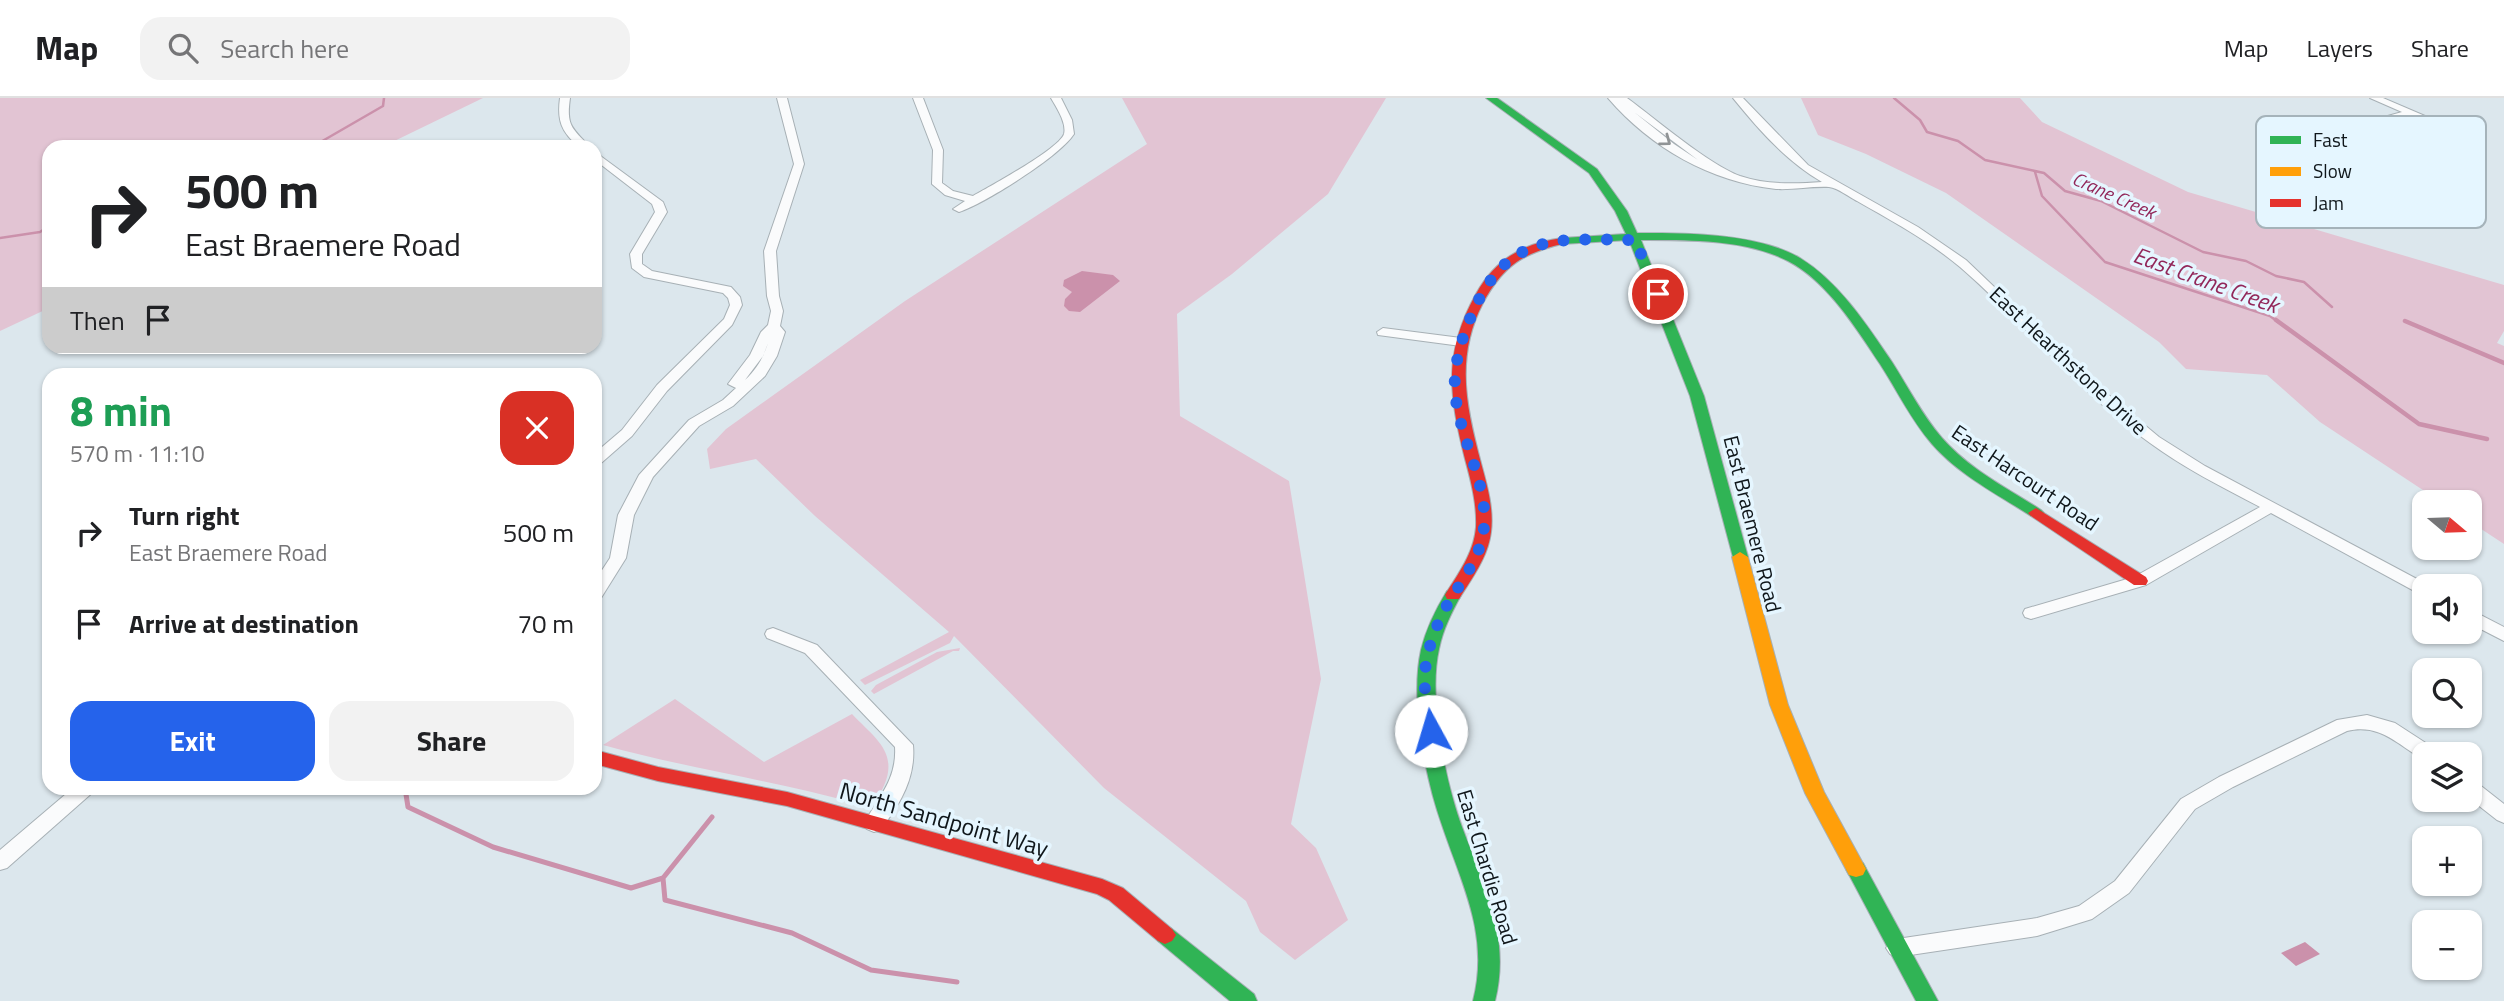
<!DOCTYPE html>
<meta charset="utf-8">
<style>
body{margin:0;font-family:"Titillium Web",sans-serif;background:#f2f2f2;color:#202124;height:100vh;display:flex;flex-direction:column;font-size:26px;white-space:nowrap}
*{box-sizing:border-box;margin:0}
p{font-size:23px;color:#757577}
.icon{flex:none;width:38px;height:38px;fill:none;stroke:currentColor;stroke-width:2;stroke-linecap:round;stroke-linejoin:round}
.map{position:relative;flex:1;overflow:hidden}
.side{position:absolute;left:42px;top:270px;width:560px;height:427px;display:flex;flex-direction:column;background:#fff;border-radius:21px;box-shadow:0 2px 5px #0004}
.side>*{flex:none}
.hud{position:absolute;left:42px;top:42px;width:560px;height:214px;border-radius:21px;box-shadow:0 2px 5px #0004;background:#fff;color:#202124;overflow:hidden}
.needle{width:46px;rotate:109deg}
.fabs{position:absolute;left:2412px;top:392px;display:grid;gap:14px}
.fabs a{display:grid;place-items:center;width:70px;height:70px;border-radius:14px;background:#fff;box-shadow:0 2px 5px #0004;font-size:35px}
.pin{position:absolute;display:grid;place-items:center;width:60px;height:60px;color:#fff;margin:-30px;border:4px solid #fff;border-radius:50%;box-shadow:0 2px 7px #0007}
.me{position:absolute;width:77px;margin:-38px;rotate:354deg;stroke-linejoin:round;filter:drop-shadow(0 0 5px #0008)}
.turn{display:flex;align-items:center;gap:24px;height:147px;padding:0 28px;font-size:32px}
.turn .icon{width:91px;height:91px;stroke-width:2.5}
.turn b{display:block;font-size:49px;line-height:60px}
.then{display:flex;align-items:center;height:66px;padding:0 28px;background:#0003;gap:14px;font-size:26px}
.round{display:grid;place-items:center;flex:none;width:74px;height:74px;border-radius:21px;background:#f2f2f2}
.head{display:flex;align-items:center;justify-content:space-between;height:119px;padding:0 28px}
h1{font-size:42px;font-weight:700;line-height:52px;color:#1e9e55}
.primary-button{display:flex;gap:14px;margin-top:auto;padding:14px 28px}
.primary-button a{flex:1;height:80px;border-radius:21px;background:#2563eb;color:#fff;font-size:28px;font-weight:700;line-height:80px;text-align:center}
.primary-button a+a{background:#f2f2f2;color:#202124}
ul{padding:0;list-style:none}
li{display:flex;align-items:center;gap:21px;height:91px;padding:0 28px}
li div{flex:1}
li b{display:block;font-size:26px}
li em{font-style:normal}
header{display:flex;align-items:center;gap:42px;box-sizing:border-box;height:98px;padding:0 35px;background:#fff;border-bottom:2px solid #e0e0e0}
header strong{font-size:33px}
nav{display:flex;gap:38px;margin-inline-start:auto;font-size:24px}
.search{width:490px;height:63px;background:#f2f2f2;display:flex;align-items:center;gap:18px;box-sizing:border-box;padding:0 24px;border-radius:21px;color:#757577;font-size:26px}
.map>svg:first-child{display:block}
.green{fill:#e2c4d3}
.water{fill:#cb91ab}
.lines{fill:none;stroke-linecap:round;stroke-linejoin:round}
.stream-far2{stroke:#cb91ab;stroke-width:2.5}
.stream-far1{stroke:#cb91ab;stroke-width:4.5}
.stream{stroke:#cb91ab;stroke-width:5}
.street-casing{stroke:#a7b0b5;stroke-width:2}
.fast-casing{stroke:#a7b0b5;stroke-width:2}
.slow-casing{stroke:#a7b0b5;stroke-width:2}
.jam-casing{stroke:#a7b0b5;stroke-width:2}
.street{fill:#fafbfc;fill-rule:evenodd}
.fast{fill:#30b455;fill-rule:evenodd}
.slow{fill:#ff9f0a;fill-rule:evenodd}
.jam{fill:#e5322d;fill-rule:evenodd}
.oneway{stroke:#909496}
.route{stroke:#2563eb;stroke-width:12;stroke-dasharray:0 21.6}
.labels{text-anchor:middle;stroke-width:7;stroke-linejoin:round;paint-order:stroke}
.far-water-label{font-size:19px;font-style:italic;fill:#92275a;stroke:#e5f6ff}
.street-label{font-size:21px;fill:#0f161a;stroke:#e5f6ff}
.water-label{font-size:23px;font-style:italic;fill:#92275a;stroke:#e5f6ff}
.near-street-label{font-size:24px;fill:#0f161a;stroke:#e5f6ff}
.key{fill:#e5f6ff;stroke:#a5b3ba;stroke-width:2}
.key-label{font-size:19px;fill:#0f161a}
</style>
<header>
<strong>Map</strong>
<div class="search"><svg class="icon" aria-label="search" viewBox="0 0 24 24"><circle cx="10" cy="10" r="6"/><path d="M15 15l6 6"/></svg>Search here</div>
<nav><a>Map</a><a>Layers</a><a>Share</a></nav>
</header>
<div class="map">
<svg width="2504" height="903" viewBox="0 0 2504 903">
<rect width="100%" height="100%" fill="#dce7ed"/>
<path class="green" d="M0,0H483L382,49H49V210L0,233Z
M1122,0H1386L1328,96L1232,176L1177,216L1180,318L1289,383L1321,581L1291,726L1316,750L1348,822L1295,862L1260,834L1246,803L1104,690L954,538L950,545L865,587L860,582L949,534L815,418L756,361L710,371L707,351L726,331L905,203L1147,46Z
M1801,0H2020L2042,24L2188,94L2504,187V233L2497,245L2504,248V446L2469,423V404H2441L2320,324L2267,277L2186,271L2159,244L1946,95L1866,56L1818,37Z
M960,550L959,553H953L874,596L871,593L876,587L937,554Z
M675,601L764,664L852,616C877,642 901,656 881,694L876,695L862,706L855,705C771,682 686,670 603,647Z"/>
<path class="water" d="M1082,173L1113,177L1120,183L1080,214L1069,213L1064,208L1065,201L1072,194L1063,188L1064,182Z
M2305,844L2320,856L2296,868L2281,855Z"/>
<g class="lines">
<path class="stream-far2" d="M1894,0L1920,22L1927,34L1958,43L1985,62L2044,75L2065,93L2101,103L2203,154L2246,163L2276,178L2304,184L2332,209
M312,49L383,8L384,0
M2035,74L2042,98L2105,164L2270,218L2278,224
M0,140L40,134L49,128"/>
<path class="stream-far1" d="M2276,222L2419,326L2487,341
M2405,223L2504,265"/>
<path class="stream" d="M405,690L408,709L493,749L631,790L663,780L712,719
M663,780L665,802L792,835L871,872L957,884"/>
<g class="street-casing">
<path id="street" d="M560,0H570C566,28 572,30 590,49H579C561,34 557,22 560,0Z
M777,0H787L804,66L776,153L779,198L783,213L780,228L785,234L777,258L765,278L733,308L699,328L653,379L634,417L626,460L601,500L595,501V483L610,460L618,417L639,377L689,322L723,302L736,290L728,286L750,257L761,234L768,227L771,213L767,198L764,153L794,66ZM768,245C763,260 757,271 745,282L763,258Z
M913,0H923L943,52L942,85L953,93L973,98C989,89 1059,51 1064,36C1067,25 1056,9 1051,0H1061L1072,22L1074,36C1059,59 985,105 959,114L953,111L965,103L945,97L932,86L933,52Z
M1608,0H1627C1657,22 1708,66 1740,78C1766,87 1796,86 1822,84C1786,63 1759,32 1733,0H1743L1808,67L1918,129L1966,162L2099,289L2159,339L2205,368L2430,488H2424V496L2418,495L2271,415L2146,487L2031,521L2025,519L2023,515L2025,511L2134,479L2260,409C2222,389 2184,370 2150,345C2079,295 2025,225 1960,169C1929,143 1892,123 1857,103C1849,99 1838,90 1829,89C1812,88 1794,92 1776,91C1711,84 1651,50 1608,0ZM1634,14L1698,62L1674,46Z
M2370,0H2383L2432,21L2427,24L2411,18L2352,34L2282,40L2277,37L2282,34L2352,28L2402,14Z
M595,54L663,104L667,114L642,156V166L652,173L731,189L740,199L742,207L732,227L667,293L632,338L600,366L595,367V355L622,332L657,287L724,221L730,207L728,200L723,195L644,179L632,170L630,156L655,114L652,106L595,62Z
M1383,230L1461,240L1467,244L1461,248L1378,237L1377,234Z
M2469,511L2504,529V543L2469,525Z
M773,530L817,547L913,647C916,680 900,706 881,731L874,734L867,731L864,726C878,699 897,682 895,649L805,555L767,540L765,536L767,532Z
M2367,617L2395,625L2435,651L2437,656H2424V662C2398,647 2380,625 2347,633L2233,689L2195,711L2129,795L2092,821L2037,838L1897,859L1890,856L1886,850L1890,844L1897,841L2037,820L2079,808L2115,783L2181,701L2219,679L2337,622Z
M2469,682L2476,684L2504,706V725L2497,722L2469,700Z
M73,690H95L92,695L7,770L0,772V752Z"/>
</g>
<g class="fast-casing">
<path id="fast" d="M1486,0H1497L1597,71L1627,113L1637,135C1685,135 1758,135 1800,160C1839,184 1867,227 1892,264C1908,289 1922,317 1942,340C1969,371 2007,390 2041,412L2044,415L2041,418H2031C1997,396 1959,377 1932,346C1911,322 1897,292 1880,266C1856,230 1827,183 1788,163C1745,141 1688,142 1641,142L1704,298L1748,459L1746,463H1734L1690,298L1629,142L1562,146L1556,143L1562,140L1626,136L1615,113L1589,75Z
M1453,492L1461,497C1452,514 1443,531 1439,551C1428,599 1445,683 1462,729C1484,788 1511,838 1495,903H1473C1490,837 1462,787 1442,727C1425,679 1410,602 1421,552C1426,531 1436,511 1447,493Z
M1856,763L1863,765L1938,903H1916L1846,771L1849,765Z
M1165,828L1172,831L1254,896L1257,903H1230L1158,843L1154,837L1158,831Z"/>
</g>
<g class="slow-casing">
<path id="slow" d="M1740,454L1748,459L1788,607L1824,694L1866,771L1863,777L1856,779L1849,777L1805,695L1770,607L1732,459Z"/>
</g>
<g class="jam-casing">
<path id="jam" d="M1562,140L1566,141V145C1524,155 1504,166 1483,205C1455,259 1466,309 1481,365C1487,387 1494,411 1491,434C1488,459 1472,480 1459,501H1447L1445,497C1458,476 1474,455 1476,429C1477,406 1471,383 1465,361C1449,297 1443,255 1476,196C1495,161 1524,145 1562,140Z
M2036,410L2146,479L2148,483L2146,487H2134L2031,418L2028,415Z
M595,652L658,669L787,694L1102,781L1123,790L1172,831L1176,837L1172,843L1165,846L1158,843L1109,802L1097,796L787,708L658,683L595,666Z"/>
</g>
<use href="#street" class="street"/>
<use href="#fast" class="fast"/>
<use href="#slow" class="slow"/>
<use href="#jam" class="jam"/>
</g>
<defs><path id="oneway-chevron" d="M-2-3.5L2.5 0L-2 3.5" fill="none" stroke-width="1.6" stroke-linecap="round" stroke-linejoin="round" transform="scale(1.75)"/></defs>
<use class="oneway" href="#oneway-chevron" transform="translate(1666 43) rotate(37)"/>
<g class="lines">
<path class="route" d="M1431,633C1429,615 1423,593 1425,575C1426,555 1436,527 1446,509C1461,483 1482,459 1484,428C1488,385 1458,337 1455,293C1453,267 1462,240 1472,216C1508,133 1557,141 1635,142L1658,196"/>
</g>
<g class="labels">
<g class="far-water-label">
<text transform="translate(2114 97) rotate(24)" y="7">Crane Creek</text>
</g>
<g class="street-label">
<text transform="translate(2068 263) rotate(43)" y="7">East Hearthstone Drive</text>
<text transform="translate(2025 380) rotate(34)" y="7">East Harcourt Road</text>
<text transform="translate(1752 426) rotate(76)" y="7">East Braemere Road</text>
<text transform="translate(1487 769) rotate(73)" y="7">East Chardie Road</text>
</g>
<g class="water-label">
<text transform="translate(2206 182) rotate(20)" y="8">East Crane Creek</text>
</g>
<g class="near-street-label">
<text transform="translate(944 722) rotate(16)" y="8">North Sandpoint Way</text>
</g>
</g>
<rect x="2256" y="18" width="230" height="112" rx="10" class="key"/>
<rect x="2270" y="38" width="31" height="8" fill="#30b455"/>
<rect x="2270" y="69" width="31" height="9" fill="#ff9f0a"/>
<rect x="2270" y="101" width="31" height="8" fill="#e5322d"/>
<g class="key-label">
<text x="2313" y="49">Fast</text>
<text x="2313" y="80">Slow</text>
<text x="2313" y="112">Jam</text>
</g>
</svg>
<div class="fabs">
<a><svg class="needle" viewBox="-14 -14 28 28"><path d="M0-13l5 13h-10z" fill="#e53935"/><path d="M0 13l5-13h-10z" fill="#757577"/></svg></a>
<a><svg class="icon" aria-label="sound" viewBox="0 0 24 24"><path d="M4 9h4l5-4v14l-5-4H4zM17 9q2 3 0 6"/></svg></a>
<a><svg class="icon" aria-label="search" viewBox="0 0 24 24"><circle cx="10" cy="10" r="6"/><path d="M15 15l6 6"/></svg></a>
<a><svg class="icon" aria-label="layers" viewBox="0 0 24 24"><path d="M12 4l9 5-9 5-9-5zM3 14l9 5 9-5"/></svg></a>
<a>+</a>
<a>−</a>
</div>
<div class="pin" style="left:1658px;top:196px;background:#d93025"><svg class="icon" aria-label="arrive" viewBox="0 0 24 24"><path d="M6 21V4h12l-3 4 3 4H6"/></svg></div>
<svg class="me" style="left:1431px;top:633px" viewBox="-20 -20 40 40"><circle r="19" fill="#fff"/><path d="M0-13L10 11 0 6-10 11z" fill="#2563eb"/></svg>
<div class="hud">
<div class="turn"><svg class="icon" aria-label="right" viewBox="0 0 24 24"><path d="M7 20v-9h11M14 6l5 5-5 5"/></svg><div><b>500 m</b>East Braemere Road</div></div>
<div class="then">Then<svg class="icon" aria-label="arrive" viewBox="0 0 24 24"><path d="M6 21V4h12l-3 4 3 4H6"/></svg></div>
</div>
<section class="side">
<div class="head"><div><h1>8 min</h1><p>570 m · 11:10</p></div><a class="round" style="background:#d93025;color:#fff"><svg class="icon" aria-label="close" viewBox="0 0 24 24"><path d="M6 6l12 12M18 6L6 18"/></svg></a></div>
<ul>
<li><svg class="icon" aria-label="right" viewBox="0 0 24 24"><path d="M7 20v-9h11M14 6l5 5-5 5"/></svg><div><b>Turn right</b><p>East Braemere Road</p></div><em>500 m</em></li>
<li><svg class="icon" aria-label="arrive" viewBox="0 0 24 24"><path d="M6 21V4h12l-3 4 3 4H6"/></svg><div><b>Arrive at destination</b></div><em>70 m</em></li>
</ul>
<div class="primary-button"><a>Exit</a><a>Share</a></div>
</section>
</div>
